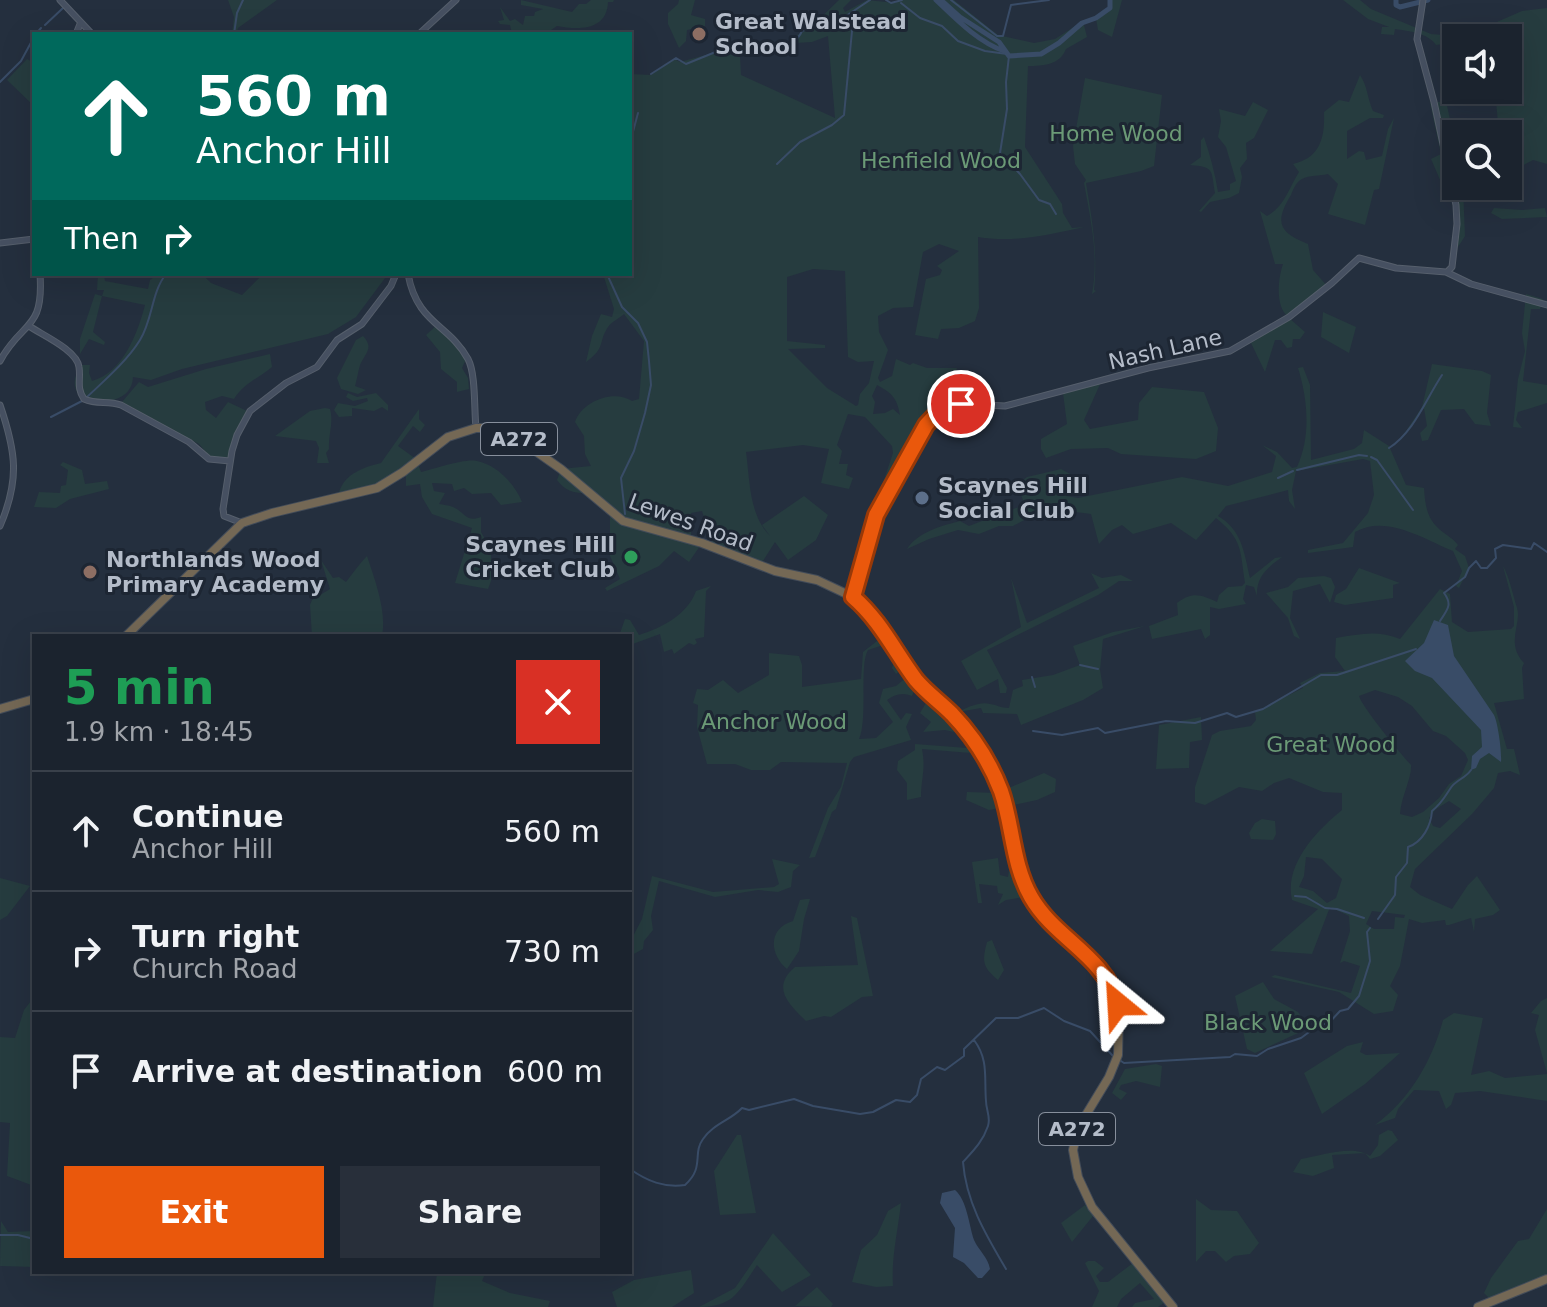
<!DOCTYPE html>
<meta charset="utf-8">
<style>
body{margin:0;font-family:"DejaVu Sans",sans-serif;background:#282f3a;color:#f1f3f6;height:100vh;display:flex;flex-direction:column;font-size:30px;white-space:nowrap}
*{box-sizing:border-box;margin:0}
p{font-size:26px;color:#a0a4aa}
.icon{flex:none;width:44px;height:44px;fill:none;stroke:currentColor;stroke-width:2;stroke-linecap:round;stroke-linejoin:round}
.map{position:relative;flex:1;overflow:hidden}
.panel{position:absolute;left:32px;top:634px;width:600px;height:640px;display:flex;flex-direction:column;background:#1b232e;border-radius:0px;box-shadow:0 8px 32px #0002,0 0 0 2px #39404a}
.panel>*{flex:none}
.guide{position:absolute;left:32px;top:32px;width:600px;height:244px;border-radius:0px;box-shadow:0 8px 32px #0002,0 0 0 2px #39404a;background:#00695c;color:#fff;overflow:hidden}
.tools{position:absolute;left:1442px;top:24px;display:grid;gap:16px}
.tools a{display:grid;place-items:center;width:80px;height:80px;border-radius:0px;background:#1b232e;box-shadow:0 8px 32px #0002,0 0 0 2px #39404a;font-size:40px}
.pin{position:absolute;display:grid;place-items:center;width:68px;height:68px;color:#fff;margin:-34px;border:4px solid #fff;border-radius:50%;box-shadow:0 2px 8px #0007}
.me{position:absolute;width:88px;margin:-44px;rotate:333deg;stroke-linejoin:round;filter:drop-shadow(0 0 6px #0008)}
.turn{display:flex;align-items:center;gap:28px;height:168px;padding:0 32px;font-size:36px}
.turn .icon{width:104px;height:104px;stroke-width:2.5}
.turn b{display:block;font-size:56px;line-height:68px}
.then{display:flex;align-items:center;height:76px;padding:0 32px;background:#0003;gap:16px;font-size:30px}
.round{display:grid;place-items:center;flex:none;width:84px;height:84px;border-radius:0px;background:#282f3a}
.headline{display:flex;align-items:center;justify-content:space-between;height:136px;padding:0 32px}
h1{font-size:48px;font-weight:800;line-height:60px;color:#1e9e55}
.primary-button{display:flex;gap:16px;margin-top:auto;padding:16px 32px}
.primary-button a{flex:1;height:92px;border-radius:0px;background:#ea580c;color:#fff;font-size:32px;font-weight:800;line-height:92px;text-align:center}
.primary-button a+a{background:#282f3a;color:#f1f3f6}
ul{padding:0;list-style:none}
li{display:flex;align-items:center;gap:24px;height:120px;padding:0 32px;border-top:2px solid #39404a}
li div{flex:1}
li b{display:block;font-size:30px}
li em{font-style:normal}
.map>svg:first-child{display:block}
.green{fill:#263c3f;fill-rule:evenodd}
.water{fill:#394c67}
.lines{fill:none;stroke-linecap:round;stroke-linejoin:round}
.stream{stroke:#394c67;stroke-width:2}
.river{stroke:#394c67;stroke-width:5}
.secondary-casing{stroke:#565f6c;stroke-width:7}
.highway-casing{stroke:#434c59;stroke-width:10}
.secondary{stroke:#465061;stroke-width:5}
.highway{stroke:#746855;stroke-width:8}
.route-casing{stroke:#983908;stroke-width:20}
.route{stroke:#ea580c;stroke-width:14}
.education-dot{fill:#8d6e63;stroke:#1d2633;stroke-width:3}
.service-dot{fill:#5c6f8a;stroke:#1d2633;stroke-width:3}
.leisure-dot{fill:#2e9e5b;stroke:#1d2633;stroke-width:3}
.labels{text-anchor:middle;stroke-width:6;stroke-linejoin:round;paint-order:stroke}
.shield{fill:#1d2633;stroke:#878f9c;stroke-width:2}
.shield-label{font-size:20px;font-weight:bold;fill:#b4bcc9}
.poi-label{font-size:22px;font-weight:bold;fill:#b4bcc9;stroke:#1d2633;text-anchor:start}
.park-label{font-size:22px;fill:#6b9a76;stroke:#1d2633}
.street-label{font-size:22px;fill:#b4bcc9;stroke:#1d2633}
</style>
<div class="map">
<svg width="1547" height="1307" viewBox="0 0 1547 1307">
<rect width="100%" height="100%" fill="#242f3e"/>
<path class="green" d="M228,0H277L238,28L236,34H232L234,17Z
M521,0L572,12L579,4H586L591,0H614L613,2H608C607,31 578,30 557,26L545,34H512L510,25L500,24L498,21L504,20L500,7L510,21L515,19L523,25L525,16H534L535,12L543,9L521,5Z
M679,0H695L691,15L705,19V26L687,30L686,41L679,48L668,24V13L678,4Z
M839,0H851L843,8L845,12L867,0L895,3L899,0H954L998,35L1034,43L1055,39L1083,21L1087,37L1066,49C1060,65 1043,66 1028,66L1025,147L1062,204L1063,213L1072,228L1084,227C1048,235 1014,243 978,237L979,308L975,321L959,328L941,329L938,339L915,335L926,279L940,275L942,270L937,266L959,251L939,244L923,252L913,307L893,308L878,316L879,332L888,350L878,378L880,382L892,376L896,359L910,365L913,363L927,368H957L949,395L967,399V402L928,411L921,421L926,425L906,462V467L885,498H878L893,453L892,446L865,417L848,414L837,445L842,451L839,464H848L846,475L853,478L849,489L821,483L829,449L803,445L746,452C750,481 749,515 770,536L762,525L804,496L828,515L816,540L788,560L775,542L761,564L712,543L702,511L691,513V539L702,543L689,562L674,551L659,566L607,591L605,588L620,579L610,556V511L591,493C576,494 566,492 557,480L561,469L591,466L585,454L584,436L575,422C582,401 614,389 632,401L639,399L644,341L624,314C620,318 611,322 608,327C598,342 606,348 586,362L592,336L601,314L612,317L614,309L603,274H630V74L651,75L674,59L680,62L713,53L740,55L741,75L835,118L828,36L812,42L795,43L797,35L810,28ZM813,269L845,271L848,357L858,362L874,361L869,383L860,394L858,405L856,406L827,388L788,349L825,348V345L787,341V277ZM877,385C892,393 897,398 900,415L893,409L885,413L873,414L875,402L872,396Z
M1111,0H1122L1112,37L1098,30L1096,18L1110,8Z
M1343,0H1360L1371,9L1431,34L1443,35L1459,29L1460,37H1447L1443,44L1436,45C1428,33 1409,31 1395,29L1394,35L1381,34L1382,27H1389L1368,19Z
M1547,8V164L1533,160L1518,168H1508V134H1499L1495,90H1508V38H1462V30L1490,25L1522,11Z
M27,59L34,63V106L7,80Z
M1360,75C1368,87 1367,98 1373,111L1384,115L1383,118H1370L1347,131V159L1359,151L1364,152L1366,160L1382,156L1388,129L1394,118L1379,189L1374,190L1365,225L1328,214L1338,184L1328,174C1320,176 1309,175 1302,179C1296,182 1293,190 1291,195C1274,223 1279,232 1308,244L1313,270L1328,287L1289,318L1305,332L1300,339H1293L1292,347L1287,348L1281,340H1275L1265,372L1251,343L1288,317C1275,306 1278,279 1283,264H1275L1260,211L1267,216C1284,207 1289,188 1299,172L1293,164C1320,158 1325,138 1324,112L1339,100L1349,102Z
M1085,78L1162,95L1154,166L1141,171L1086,183C1092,219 1098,253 1094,290L1096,291L1092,294C1099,256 1091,222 1084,183L1086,180L1075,164L1073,146Z
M1446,101L1456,147V186H1463L1465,236L1458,247L1456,197L1443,198L1441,182L1431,159L1441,154L1430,103Z
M1253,102L1268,110L1254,138L1246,143L1247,159L1240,168L1242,177L1239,193L1229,198L1210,202L1201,212L1199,211L1215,193C1211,170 1215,167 1190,165L1201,157V140L1204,137C1210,155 1215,173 1218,192L1230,190V184L1236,181L1226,147L1218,137L1221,121L1219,109L1245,116Z
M1494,208L1522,210L1545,208L1547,217L1502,219L1491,213Z
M98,274H104L105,281L148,289L150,280L158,274H202L211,283L242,295L263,274H388L356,317L328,334L182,369L151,380L133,377C132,401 105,403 86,403C73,392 71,380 81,365H90L89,373L92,381C123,373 138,332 145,305L102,296L104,290H97Z
M95,294L102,296L93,332L105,342L104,345L89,339L80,354V339Z
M1526,294L1543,299L1540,309H1531L1523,381L1547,385V403L1518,412L1516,420L1522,428L1513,427L1518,379L1525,351L1522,333Z
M1323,312L1356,327L1349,353L1321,337Z
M436,326L452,339L467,357L462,368L468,378L469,389L457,392V382L441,369L440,352L426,335Z
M363,336C374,348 366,352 360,365C358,372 357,379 355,386L366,390L358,394L341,389L337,378L356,340Z
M270,354L272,367C259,378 244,383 234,399L222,396L205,402L206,410L216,418L228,402L247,411L228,458L210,457L199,444L122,402L139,382L148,387L206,369Z
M1432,364L1482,371L1491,375L1487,413L1491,426L1475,424L1464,409L1441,410L1428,440L1422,441L1420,433L1427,426L1424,408L1402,437L1422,407Z
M1303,367L1310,385L1311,460L1354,449L1362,443L1364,430L1389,446L1406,485L1424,488C1425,502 1426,516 1437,527C1444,534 1452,537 1458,545L1455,549L1465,556L1469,568L1459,588L1456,586L1462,571L1453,551C1424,539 1386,514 1355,532L1353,547L1308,553V550L1343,543L1368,513L1374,495L1370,461L1363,459L1296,471L1292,490L1295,509L1289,501L1288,490L1226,506L1218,516C1242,530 1244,552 1250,578L1275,558L1282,557C1267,568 1256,577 1257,596L1254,587L1246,585L1243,599L1246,604L1219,609L1210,607V635L1205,639L1201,629L1152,639L1149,626L1178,615L1177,603C1193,591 1201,595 1217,602L1219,595L1228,587L1242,586L1245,583C1240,550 1243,540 1216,518L1196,540L1171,523L1133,534L1122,525L1112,530L1099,544L1091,514L1068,511L1026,519L1013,526H999L979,534L958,530L929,539L907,549C918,532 941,526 960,521L969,526L1021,506L1023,500L1017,485L1027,477L1061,469L1074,476L1066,496L1078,498L1182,477L1228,486L1272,472L1276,456L1262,445L1277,452L1292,468L1297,467C1311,437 1308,400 1298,368Z
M1101,382L1084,420L1090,429L1138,420L1139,403L1152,387L1204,392L1218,428L1216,451L1196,459L1121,454L1108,448L1071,449L1046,458L1041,449V439L1067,424L1063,393Z
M348,393L357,397L376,393L388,405V411L382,407L374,411L352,408V416L339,417L334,410L338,403L355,406L368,401L367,398L353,401L346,397Z
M325,408L330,409C334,423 328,435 329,449L326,453L329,463H317L319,448L316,441L275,436L310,411Z
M419,409V419L425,425L420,432L413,426L398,446L416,459L421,472C434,469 465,458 477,461C497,465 515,484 522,502L501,505L491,493L472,494L464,488L454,491L452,484L432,483L434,491L445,493L439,504C444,505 448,505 453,507C465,512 466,523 481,517V532L491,550V581L488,589L455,583L472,528L432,514L422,497L420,484L406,486V475L377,488L338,498C341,475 361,468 381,463Z
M63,462L82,470L85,484L107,481L109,489L70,499L56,508L34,507L39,492L60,493L61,486L66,485L68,470L60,465Z
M367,556C375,580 387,612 382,636H312L310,605L312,600L330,589L321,560L333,578L339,577L346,582C353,573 359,564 367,556Z
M1503,566C1509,576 1513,595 1517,608C1522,624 1505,643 1524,663L1522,668L1524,699L1494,703L1507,749H1514L1520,775L1510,771L1498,773L1494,788L1472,814L1415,869L1410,887L1420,895L1452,909L1468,885L1477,876L1500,910L1493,915L1475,919L1474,932L1471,918L1449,925H1446L1445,920L1422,923L1409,919L1400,966L1390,986L1398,995L1393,1011L1374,1014L1339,992L1271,977L1275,975L1351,993L1360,966L1344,961L1340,963L1350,931L1349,916L1330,907L1312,954L1270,951L1318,909L1292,900C1284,865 1316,831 1342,810V793L1323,792L1289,778L1274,783L1262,791L1239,787L1205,805L1195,802V787L1212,735L1220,731L1251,726L1256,720L1255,712L1303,688L1300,683L1320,673L1345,671L1335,657L1336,638C1360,634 1378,630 1400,639L1440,589L1450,594L1452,622L1468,632L1511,629L1514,626V607ZM1375,690L1398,697L1412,706L1433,731L1446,736L1465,753L1468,760L1461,776L1449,784L1439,798L1423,812L1412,817L1400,814C1401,797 1412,778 1411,765C1400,753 1362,707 1359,696ZM1449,801L1461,809L1440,828L1433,826L1429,818L1436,809ZM1306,857L1322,859L1342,879L1336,898L1327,903L1313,891L1299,887L1304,876ZM1372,911L1405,915L1404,918L1395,917L1394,929H1374L1366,924Z
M1359,568L1400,583L1393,585V598L1345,605L1334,602L1336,595L1346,589Z
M1091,573L1102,578L1121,575L1133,581H1119L1098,595L987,650L1007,688L1006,693H1000L998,679L977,690L961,661L1021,627L1011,578L1027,623L1099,588Z
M1324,576L1331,578L1335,587L1330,603L1320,584L1293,591L1290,618L1300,639L1294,636L1288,618L1266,593L1288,587L1298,578Z
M711,586L706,591L704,637L695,639L697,643L694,645L689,643L674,654L672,649L664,652L660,634L630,645V636H619L625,619L630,620L639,635C662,628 688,614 696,591Z
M1145,626L1103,639L1100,670L1103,688L1083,700L1021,725L1017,714L983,713L981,708L958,712C966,708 980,701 990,704C998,705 1000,708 1009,708L1013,690L1023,686L1022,680L1053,675L1080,665L1073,646L1113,632Z
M877,641L886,644L868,650C859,665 868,719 859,739L876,738L893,722L879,703L883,689L896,686L908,676L902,669L896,674L892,668L897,653L918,681L912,696C903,692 895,694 887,700L901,720L906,713L912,714L906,727L911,740L854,757L850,762L836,809L832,812L815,857L809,858L828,808L841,787L847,763L781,762L770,770H751L735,764H707L697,727L698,705L693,703L697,689L708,690L723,680L738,693L769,675V653L799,656L802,665V687L861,679L863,652Z
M925,689L972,736L945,730L923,732L931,722L920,713L929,698L924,694Z
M1201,717L1202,740L1190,742L1189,768L1156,769L1159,725Z
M915,744L980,749L983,754L922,749C926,770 921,778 921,797L907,800V783L897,770L898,761L915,750Z
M1044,773L1056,779L1055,792L1037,800L989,810L966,800L967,792L997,793Z
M1262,819L1275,821L1276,834L1273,840L1251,839L1249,833L1255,823Z
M998,858L1000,875L1008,877L1009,871L1021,872L1030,896L1006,900L998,905L1003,894L998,893L997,886L979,884L982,903H978L972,862Z
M772,859L800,865L793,871L791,887L778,892L758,890L715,897L659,881L651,916L653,930L644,941L643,949L630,956V942L642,919L652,876L713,892L774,887L779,884Z
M0,878L30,886L7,916L0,920Z
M806,899H810L804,919L799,951L787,969C769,954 768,928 793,921L800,900Z
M851,916L857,918L873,996L862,997L831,1017L824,1016L806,1021C790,1005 770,988 795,967L858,965Z
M992,940L1004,970L998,980C982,967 982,961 987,942Z
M1263,982L1274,999L1298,1012L1309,1028L1255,1053L1247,1049L1235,996Z
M34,997V1186L7,1176L10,1123L0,1122V1037L15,1038L24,1010Z
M1547,998V1073L1535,1030L1539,1015L1531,1013L1541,1001Z
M1454,1013L1483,1018L1471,1075L1489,1071L1505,1078L1547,1074V1101L1480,1091L1455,1093L1451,1105L1446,1109L1439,1091L1414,1090L1398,1109L1395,1118L1375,1125C1410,1099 1432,1061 1443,1020Z
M1363,1042L1360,1052L1366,1055L1400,1053L1365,1084L1322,1114L1304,1073L1347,1046Z
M1156,1064L1162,1066L1160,1087L1136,1081L1121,1085L1119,1089L1127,1093L1121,1100L1112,1093L1125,1069Z
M1388,1130L1392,1131L1398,1140L1380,1156L1370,1159L1365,1153L1332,1155L1334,1168L1313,1176L1293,1172L1301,1159C1321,1156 1353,1144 1370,1156L1378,1145L1379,1135Z
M737,1135H741L756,1213L720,1215L714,1171Z
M1196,1199L1211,1210L1237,1211L1259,1243L1250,1254L1234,1256L1226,1262L1215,1251H1206L1196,1262Z
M901,1203C898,1230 891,1259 893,1286L876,1287L852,1282L861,1250L877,1235L888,1211Z
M1085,1205L1093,1216L1072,1242L1061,1223Z
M1547,1209V1277L1491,1300L1484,1293L1491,1278L1518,1241L1529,1239Z
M1,1221L8,1232L34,1231V1267L0,1266Z
M773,1233L811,1275L782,1292L757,1265C739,1291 734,1307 699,1307L735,1288Z
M1088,1261H1095L1104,1268L1096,1276L1100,1282H1108L1133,1263L1165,1302L1158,1307H1132L1135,1303L1154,1299L1140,1283L1121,1299L1117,1307H1092L1099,1291L1085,1263Z
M691,1270L694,1293L672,1307H617L612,1292L634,1280Z
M437,1272H486L482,1281L510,1293L550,1301L548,1307H433Z
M817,1287L833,1304L831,1307L795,1306Z"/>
<path class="water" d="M1434,620L1448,625L1454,656L1494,715C1498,723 1502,752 1501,762L1489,753L1480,759L1476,768L1471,770L1472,756L1482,747L1481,730L1432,678L1415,671L1405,661L1424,643Z
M955,1190C967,1200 969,1225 974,1240C979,1251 988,1257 990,1269L982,1278H978L964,1263L953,1257L955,1228L940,1203L942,1193Z"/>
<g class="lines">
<path class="stream" d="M886,0L891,3L902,0
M951,0L997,36H1003L1011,5L1049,0
M901,3L920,18L942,26L958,41L985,51L1007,54
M840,20L870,0
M45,25L63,8
M36,34L41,28
M234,34L237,13L243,0
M768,52C782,47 796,45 802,31L817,24
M1009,56L1006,82L1007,109L1000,153L1020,174L1039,200L1050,204L1056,214
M651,74L676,58L686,64L718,51L752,55L765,53
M0,82L21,61L34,37
M630,143L638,113
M777,164L800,142L832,125L844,115L852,31L849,20
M607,274L622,307L638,323L647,342L649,361L651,385L645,413L634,451L621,478L625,514
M87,397C105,380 127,361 140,340C153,319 151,293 166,274
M51,417L82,401
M1389,448C1414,432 1426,399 1442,375
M1371,457L1377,460L1413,510
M1297,470L1359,455L1367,456
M1278,478L1293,471
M1440,621C1447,610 1453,605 1444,593L1465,577L1469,568L1476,561L1481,568H1487L1496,558L1495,549L1503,545L1531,549L1534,543L1547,552
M1080,665L1098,669
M1032,677L1035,687
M1033,731L1062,735L1098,728L1105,733L1166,721L1195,723L1227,713L1236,717L1263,709L1321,675H1337L1416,649
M1295,896L1306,897L1325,908L1337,909L1364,918
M1378,919L1395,895L1396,877L1407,863L1408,847C1423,842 1431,825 1432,811C1442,803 1444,798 1450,789C1455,780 1465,779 1471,770
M974,1040C989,1060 984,1078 986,1101C986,1110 991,1117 988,1126C983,1141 974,1150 963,1162C966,1202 986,1235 1006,1269
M1118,1059L1124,1063L1230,1057L1235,1054L1257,1056L1268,1049L1301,1038L1320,1024H1328L1340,1011L1348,1009L1359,996L1370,961L1367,932L1370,928
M630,1169C647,1181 664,1188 685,1185C705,1167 692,1154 703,1139C713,1124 731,1120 742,1108L749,1110L794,1099L813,1106L860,1114L873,1112L896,1100L910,1102L917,1095L921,1079L937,1067L945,1070L964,1056V1049L996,1018H1018L1044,1008L1064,1021L1090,1031L1113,1056
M0,1235H18L34,1239
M254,1272L260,1274
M264,1273L271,1272"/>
<path class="river" d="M936,0C956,19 978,42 1004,51
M941,0L960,17L999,42L1009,56L1041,54L1059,43L1082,23L1096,18L1110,8V0
M1396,0V5L1400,7L1428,0"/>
<g class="secondary-casing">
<path id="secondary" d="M60,0L92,34
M1423,0L1417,39L1434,102L1456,205L1457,224L1452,267L1447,272
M76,34L80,24
M419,34L456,0
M0,243L34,239
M408,274C417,324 449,324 468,359C476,374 474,410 476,428
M29,326C42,335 77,350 79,367C81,380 76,387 84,399C97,405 108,400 121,405L189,442L209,459L230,461
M0,361C22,320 44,332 40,274
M0,405C16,452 20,479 0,526
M242,523L224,516L223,509L232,451L237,435L250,411L286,383L317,367L337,340L362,324L391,286L396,274
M853,597L876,515L926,425L934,414L949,406L966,404L1005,406L1148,368L1230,351L1289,317L1332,283L1359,258L1396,268L1446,272L1471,284L1547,305"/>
</g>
<g class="highway-casing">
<path id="highway" d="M126,636L242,523L272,513L377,488L403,472L448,437L476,428H489L514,436L561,469L623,521L702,543L775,571L817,580L853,597L875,618L918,681L972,736L994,774L1002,794L1017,860L1031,898L1049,921L1091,958L1112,984L1119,1013L1118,1055L1109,1077L1078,1128L1073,1150L1078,1177L1092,1207L1173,1307
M0,709L34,699
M1478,1307L1547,1279"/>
</g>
<use href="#secondary" class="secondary"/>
<use href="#highway" class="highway"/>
</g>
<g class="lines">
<g class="route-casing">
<path id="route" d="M961,404L940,410L926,425L876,515L853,597C880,620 895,652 916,680C927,693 940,702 952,714C973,736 990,762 1001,791C1013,825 1012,864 1031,897C1055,939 1104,955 1118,1004"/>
</g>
<use href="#route" class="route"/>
</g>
<g class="education-dot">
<circle cx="699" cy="34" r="8"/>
<circle cx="90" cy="572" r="8"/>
</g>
<circle class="service-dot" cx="922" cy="498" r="8"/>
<circle class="leisure-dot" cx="631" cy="557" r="8"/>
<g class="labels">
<g class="shield">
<rect x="481" y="423" width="76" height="32" rx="6"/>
<rect x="1039" y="1113" width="76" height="32" rx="6"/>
</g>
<g class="shield-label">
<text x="519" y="446">A272</text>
<text x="1077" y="1136">A272</text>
</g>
<g class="poi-label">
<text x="715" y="29">Great Walstead<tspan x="715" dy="25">School</tspan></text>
<text x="938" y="493">Scaynes Hill<tspan x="938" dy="25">Social Club</tspan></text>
<text x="615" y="552" text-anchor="end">Scaynes Hill<tspan x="615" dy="25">Cricket Club</tspan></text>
<text x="106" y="567">Northlands Wood<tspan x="106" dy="25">Primary Academy</tspan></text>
</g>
<g class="park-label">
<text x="1116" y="141">Home Wood</text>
<text x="941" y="168">Henfield Wood</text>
<text x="774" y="729">Anchor Wood</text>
<text x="1331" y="752">Great Wood</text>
<text x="1268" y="1030">Black Wood</text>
</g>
<g class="street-label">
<text transform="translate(1165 349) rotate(-13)" y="8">Nash Lane</text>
<text transform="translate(691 522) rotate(20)" y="8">Lewes Road</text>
</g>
</g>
</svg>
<div class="tools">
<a><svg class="icon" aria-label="sound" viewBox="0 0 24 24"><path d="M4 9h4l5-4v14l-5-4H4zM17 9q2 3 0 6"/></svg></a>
<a><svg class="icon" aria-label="search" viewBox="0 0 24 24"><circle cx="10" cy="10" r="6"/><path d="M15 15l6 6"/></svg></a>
</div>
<div class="pin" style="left:961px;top:404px;background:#d93025"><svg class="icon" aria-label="arrive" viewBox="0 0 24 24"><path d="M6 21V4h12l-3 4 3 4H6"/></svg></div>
<svg class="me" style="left:1118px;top:1004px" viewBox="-20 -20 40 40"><path d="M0-17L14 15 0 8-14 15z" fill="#ea580c" stroke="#fff" stroke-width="4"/></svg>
<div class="guide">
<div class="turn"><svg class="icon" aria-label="ahead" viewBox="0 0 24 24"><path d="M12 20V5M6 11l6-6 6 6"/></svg><div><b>560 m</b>Anchor Hill</div></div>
<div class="then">Then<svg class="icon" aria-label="right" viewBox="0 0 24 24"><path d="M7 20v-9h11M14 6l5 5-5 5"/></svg></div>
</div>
<section class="panel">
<div class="headline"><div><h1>5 min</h1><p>1.9 km · 18:45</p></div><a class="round" style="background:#d93025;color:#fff"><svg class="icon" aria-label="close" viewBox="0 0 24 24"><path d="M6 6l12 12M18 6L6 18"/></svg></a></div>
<ul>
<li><svg class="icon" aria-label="ahead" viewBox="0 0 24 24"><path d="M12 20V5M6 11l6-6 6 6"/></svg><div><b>Continue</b><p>Anchor Hill</p></div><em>560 m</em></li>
<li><svg class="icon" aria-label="right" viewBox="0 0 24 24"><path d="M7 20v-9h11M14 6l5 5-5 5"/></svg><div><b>Turn right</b><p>Church Road</p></div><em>730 m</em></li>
<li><svg class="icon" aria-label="arrive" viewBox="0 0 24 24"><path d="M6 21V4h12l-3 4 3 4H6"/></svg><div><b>Arrive at destination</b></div><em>600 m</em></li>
</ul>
<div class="primary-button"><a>Exit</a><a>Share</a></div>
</section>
</div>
